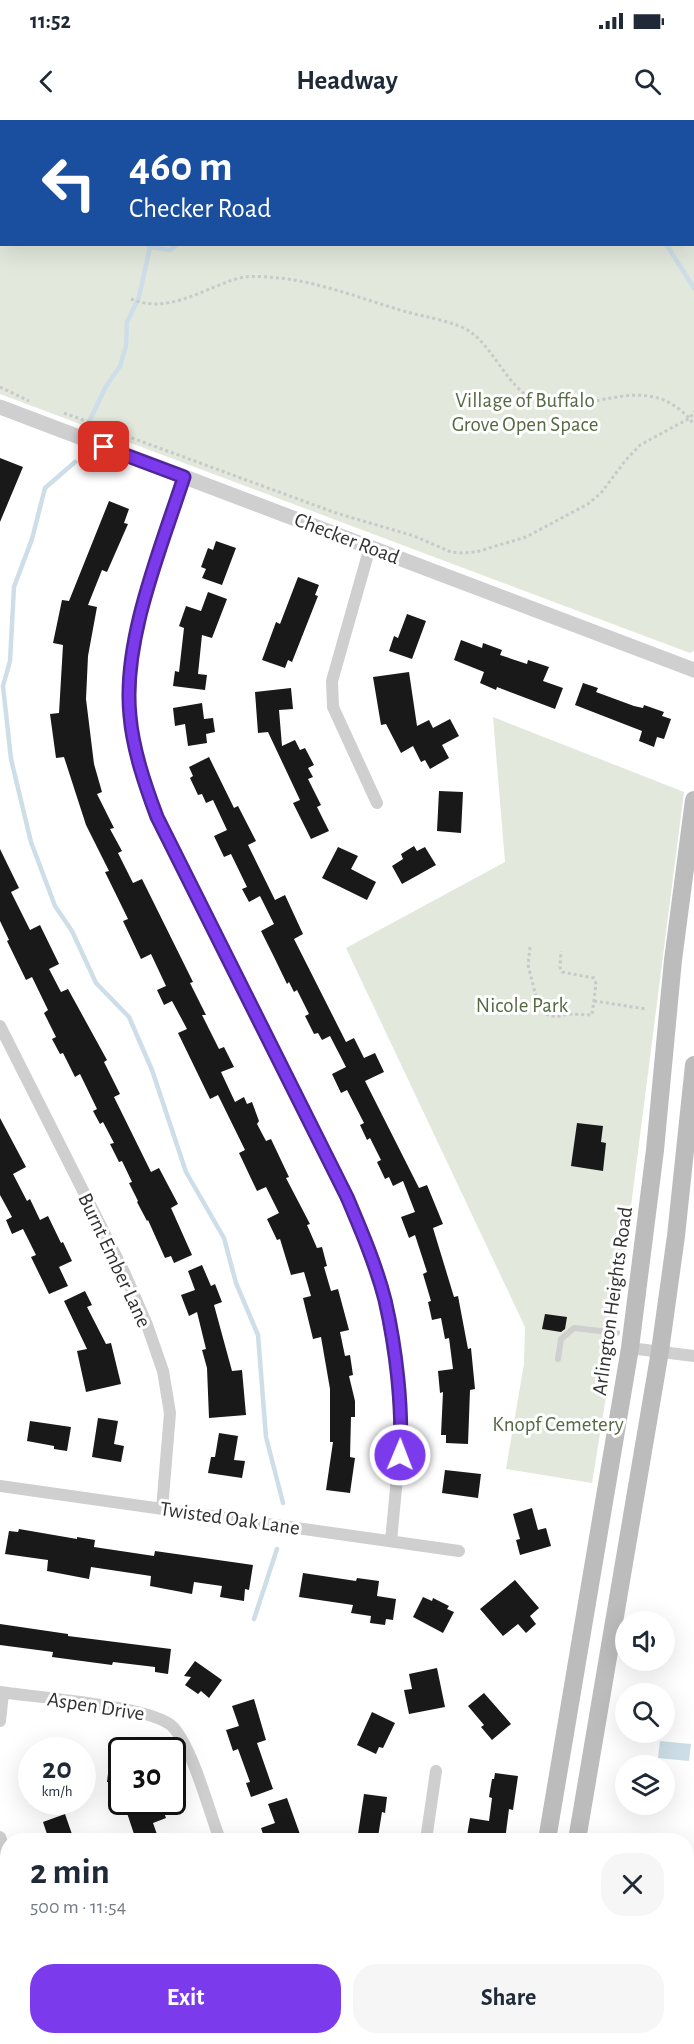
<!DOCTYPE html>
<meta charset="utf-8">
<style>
body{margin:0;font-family:"Alegreya Sans",sans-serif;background:#f6f6f7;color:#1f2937;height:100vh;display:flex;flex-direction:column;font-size:22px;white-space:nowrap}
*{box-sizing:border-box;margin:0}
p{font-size:20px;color:#747a83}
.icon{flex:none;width:33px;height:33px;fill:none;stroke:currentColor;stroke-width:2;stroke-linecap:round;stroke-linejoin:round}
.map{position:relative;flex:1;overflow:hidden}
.drawer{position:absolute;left:0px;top:1713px;width:694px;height:212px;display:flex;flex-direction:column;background:#fff;border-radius:24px 24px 0 0;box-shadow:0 6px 24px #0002}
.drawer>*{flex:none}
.hud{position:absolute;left:0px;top:0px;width:694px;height:126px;box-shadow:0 6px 24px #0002;background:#1a4fa0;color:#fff;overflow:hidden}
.fabs{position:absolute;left:615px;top:1491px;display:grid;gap:12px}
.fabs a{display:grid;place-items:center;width:60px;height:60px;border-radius:50%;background:#fff;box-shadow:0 6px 24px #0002;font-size:30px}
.speed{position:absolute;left:18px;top:1617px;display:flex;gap:12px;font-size:30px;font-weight:700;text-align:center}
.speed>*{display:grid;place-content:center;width:78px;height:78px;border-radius:50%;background:#fff;box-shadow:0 6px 24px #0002;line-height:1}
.speed small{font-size:15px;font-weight:400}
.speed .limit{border:3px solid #111;border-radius:9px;background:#fff;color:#111}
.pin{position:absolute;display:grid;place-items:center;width:51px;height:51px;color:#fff;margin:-26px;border-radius:12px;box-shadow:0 3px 9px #0006}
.me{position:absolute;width:66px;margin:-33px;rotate:1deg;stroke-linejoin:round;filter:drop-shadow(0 0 4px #0008)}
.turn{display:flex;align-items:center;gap:21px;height:126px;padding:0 30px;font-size:27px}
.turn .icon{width:78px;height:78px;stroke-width:2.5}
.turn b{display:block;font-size:42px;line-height:51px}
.round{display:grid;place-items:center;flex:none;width:63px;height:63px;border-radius:24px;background:#f6f6f7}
.head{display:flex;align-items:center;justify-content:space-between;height:102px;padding:0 30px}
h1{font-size:36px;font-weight:700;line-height:45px}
.action{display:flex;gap:12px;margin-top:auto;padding:12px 30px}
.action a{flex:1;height:69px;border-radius:24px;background:#7c3aed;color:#fff;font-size:24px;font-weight:700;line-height:69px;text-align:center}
.action a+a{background:#f6f6f7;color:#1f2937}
.status{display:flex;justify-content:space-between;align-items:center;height:42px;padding:0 30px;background:#fff;direction:ltr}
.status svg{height:16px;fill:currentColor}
header{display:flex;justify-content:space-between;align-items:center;height:78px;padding:0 30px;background:#fff;font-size:27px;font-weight:700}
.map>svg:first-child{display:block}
.green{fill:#e2e8dc}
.water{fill:#cddee8}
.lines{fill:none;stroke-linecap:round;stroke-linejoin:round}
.stream{stroke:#cddee8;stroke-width:4.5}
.building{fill:#191919}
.path{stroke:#c9c9c9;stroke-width:3;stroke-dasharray:3 3;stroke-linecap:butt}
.service{stroke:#cfcfcf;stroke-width:6}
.minor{stroke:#cfcfcf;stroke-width:12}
.tertiary{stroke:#cfcfcf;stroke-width:15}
.secondary{stroke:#bcbcbc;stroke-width:18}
.route-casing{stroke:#51269a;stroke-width:15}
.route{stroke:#7c3aed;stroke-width:10}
.labels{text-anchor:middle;stroke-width:6;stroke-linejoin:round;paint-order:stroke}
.park-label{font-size:21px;fill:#556a43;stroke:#fff}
.street-label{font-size:21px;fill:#323232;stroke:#fff}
</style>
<div class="status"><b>11:52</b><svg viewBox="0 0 49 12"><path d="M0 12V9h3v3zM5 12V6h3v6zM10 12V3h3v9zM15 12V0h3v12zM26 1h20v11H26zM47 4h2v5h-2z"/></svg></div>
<header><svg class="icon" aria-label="back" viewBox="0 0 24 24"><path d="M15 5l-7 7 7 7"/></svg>Headway<svg class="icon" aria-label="search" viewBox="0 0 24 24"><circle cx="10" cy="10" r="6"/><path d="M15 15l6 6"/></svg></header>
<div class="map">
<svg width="694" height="1924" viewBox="0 0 694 1924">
<rect width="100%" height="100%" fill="#fff"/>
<path class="green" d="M0,0L129,1L2,2V124H693L694,76V531L690,533L0,274Z
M493,597L684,672L609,1258L592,1363L506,1349L524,1244L525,1207L346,828L505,742Z
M0,1750L7,1771L8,1917H60L63,1924H0Z"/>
<path class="water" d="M660,1621L691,1624L689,1641L658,1638Z"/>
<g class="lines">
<path class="stream" d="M10,0L13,2
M147,124L150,127L170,130L178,124
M666,124L694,168
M90,300L105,268L120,246L126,226L127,202L139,177L150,127
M75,342L45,368L32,419L14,467L10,541L3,566L11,639L31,722L55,786L72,811L96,863L129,897L152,950L186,1052L224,1118L236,1163L258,1215L266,1317L283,1383
M254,1499L277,1429"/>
</g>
<path class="building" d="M0,338L23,347L0,402Z
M109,381L129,389L124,403L128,404L107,452L102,450L88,485L97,487L88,536L86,579L94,644L102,672L97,674L114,708L110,709L122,731L118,733L133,763L142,759L193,862L190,863L206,895H202L219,929L224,927L234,947L221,952L235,982L244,977L247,984L252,982L259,1001L257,1004L266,1021L271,1019L289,1057L286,1058L310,1104L307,1105L317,1128L322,1127L327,1146L324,1147L331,1171L338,1169L349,1210L340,1212L345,1236L350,1235L353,1255L349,1256L355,1281V1297H351L350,1337L355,1338L350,1373L326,1370L333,1322H330V1269L321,1217L313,1219L303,1178L311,1176L304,1152L291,1155L280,1119L277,1120L267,1099L279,1093L266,1067L257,1071L239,1033L245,1030L218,975L210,979L178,913L187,909L172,881L164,885L157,870L166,866L151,834L141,839L123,801L128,799L105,752L109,751L86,705L64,637L56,638L50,594L59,593L63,525L53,523L62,480L69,481Z
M216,421L236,428L222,465L202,458L206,449L201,447L208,428L213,430Z
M298,457L319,465L315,475L318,476L292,542L288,540L285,548L262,540L276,502L280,504Z
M208,472L227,479L212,518L202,515L198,554L207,555L205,570L173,566L175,551L179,552L184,508L179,506L186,486L201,491Z
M407,494L426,501L412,539L389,531L394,516L398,518Z
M461,520L482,528L483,523L502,530L500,535L527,544L528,540L549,547L543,561L563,568L555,589L497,567L496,570L480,563L484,552L454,540Z
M409,552L417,606L429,600L433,608L450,599L459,616L442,625L449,638L430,649L425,640L421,642L413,626L401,633L386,604L381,605L373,557Z
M583,563L598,568L596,572L634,586L643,588L644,585L664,592L662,596L671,599L664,619L657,617L654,627L639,621L642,611L575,585Z
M291,568L293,589L279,590L282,626L295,620L300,630L305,628L314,645L308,648L313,657L308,659L321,685L317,687L329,711L311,719L293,683L300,680L268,612L258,613L255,572Z
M202,583L204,599L213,598L215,612L206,614L207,623L188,626L185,604L175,606L173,588Z
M209,637L234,688L238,686L256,721L248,725L275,780L285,775L303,814L294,819L346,922L354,918L364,938L375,933L384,952L365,961L419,1068L427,1065L443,1104L433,1108L454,1177L458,1176L468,1229L471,1228L475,1269L470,1270L468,1324L446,1323V1315H441L443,1272L440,1273L438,1251L453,1249L449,1218L445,1219L441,1198L432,1200L428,1182L431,1181L423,1154L427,1152L415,1115L409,1118L401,1097L415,1092L403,1061L393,1066L389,1057L385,1059L377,1042L381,1040L370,1018L367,1020L360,1005L364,1003L347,970L341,973L332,954L346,947L330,916L322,920L318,913L314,914L305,896L309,894L297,870L294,872L289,862L287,864L274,837L261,811L274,804L260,776L249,782L242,769L247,767L231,734L224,737L214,716L227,710L213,680L206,683L202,674L198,675L190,658L193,656L189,647Z
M439,671L463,672L461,713L437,711Z
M414,726L417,731L425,727L436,745L402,764L392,746L403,739L401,734Z
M338,727L358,736L351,749L376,762L367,780L322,758Z
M0,729L19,768L11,772L30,810L40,805L59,844L49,849L61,872L68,869L107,940L104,942L120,974L114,977L151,1052L159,1048L178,1084L171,1088L192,1135L174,1143L171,1136L165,1138L148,1100L147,1101L137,1082L138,1081L129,1063L132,1062L122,1041L119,1042L110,1024L114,1023L103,1002L100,1004L93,991L97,989L80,954L75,957L63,933L60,934L52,919L56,917L44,893L48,890L32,857L26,860L7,821L9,820L0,801Z
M0,998L26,1047L13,1054L27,1081L30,1079L40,1100L48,1096L61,1123L63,1122L72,1141L59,1147L68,1166L49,1174L31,1137L36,1135L23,1109L12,1114L6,1100L12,1097L0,1075Z
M577,1003L603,1006L601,1022L606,1023L603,1051L571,1046Z
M202,1145L211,1166L215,1164L222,1182L214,1185L232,1251L242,1250L246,1295L209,1298L207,1248L202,1230L206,1229L197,1192L189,1196L181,1175L195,1170L188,1151Z
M85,1171L92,1185L87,1187L106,1224L111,1223L121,1264L86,1272L77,1231L87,1229L64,1181Z
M545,1194L567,1197L565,1209L561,1212L542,1209Z
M98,1298L118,1301L114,1324L124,1326L121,1342L92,1337Z
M30,1301L71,1307L67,1331L54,1329V1326L27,1321Z
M219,1313L238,1316L234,1340L245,1341L242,1358L208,1353L211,1337H215Z
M445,1350L481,1354L478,1378L442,1373Z
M532,1388L538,1410L546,1408L551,1426L520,1435L516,1420L520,1419L513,1394Z
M19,1409L77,1419V1417L95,1420L94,1427L154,1436L155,1431L253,1445L249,1470L245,1469L244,1481L220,1477L222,1466L194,1462L192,1474L150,1466L151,1456L91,1447L89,1459L47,1451L48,1440L5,1434L9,1411L18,1412Z
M303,1453L356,1461L357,1458L379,1461L377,1476L396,1479L393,1500L386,1499L385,1505L370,1503L371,1496L351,1493L353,1485L299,1477Z
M515,1460L539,1488L530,1496L536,1504L526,1513L518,1504L503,1516L480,1489Z
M423,1477L432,1481L433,1478L449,1486L447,1489L454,1492L443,1513L413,1497Z
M0,1504L68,1514V1516L171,1529L168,1554L155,1552V1547L113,1542L112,1545L52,1537L53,1532L0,1525Z
M195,1541L222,1560L209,1578L201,1571L198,1574L185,1565L191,1557L184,1556Z
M437,1548L445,1587L409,1594L404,1570L412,1569L409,1554Z
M484,1573L511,1604L492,1620L481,1607L484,1605L468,1586Z
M254,1579L266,1620L257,1623L273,1669L251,1677L246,1663L250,1662L238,1629L233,1631L226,1610L239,1606L232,1586Z
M372,1592L395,1603L383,1628L379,1627L376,1634L357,1625Z
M110,1638L122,1640V1664L107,1662Z
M495,1653L518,1656L513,1690L509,1689L505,1720H470V1716H467L470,1698L489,1701L492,1678L489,1677L492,1659H494Z
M364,1674L387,1677L385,1693L382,1692L378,1717L358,1714Z
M287,1678L301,1717L292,1720H265L261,1708L275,1703L268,1684Z
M150,1682H160L166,1698L153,1703L159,1720H136L126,1690Z
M65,1694L74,1720H49L43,1702Z"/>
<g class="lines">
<path class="path" d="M131,179C168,195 204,168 239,158C252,155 267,157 280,158C323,163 365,180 407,192C425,197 458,202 472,213C496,231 511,275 542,283C589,294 637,256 679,289C685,294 690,298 694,305
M0,267L29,281
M64,293L336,393L414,416L451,432L462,433L476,432L526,417L588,384L601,373L625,341L640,325L690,298L694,291
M530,827L528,845L539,888L545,894L556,897L568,894L592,895L596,864L594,858L562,852L560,847L561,831
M594,881L646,889"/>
<path class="service" d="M558,1239L561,1219L574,1208L617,1213"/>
<path class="minor" d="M184,357C161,428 122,521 130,596C133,630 145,665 157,697L347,1077L367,1124L385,1180L396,1251L401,1316L391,1421
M370,427L332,561L333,587L377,683
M0,906L124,1152L147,1205L163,1251L170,1293L162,1389
M630,1228L694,1236
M0,1366L459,1431
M0,1572C33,1577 154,1586 173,1607C193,1629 209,1691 220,1720
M0,1601L3,1573
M0,1717L8,1741
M426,1720L436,1651
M72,1917L74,1924
M289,1917L292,1924"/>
<path class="tertiary" d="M0,287L694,550"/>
<path class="secondary" d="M547,1720L630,1228L655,1030L673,840L694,680
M577,1720L660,1231L676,1116L694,945
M513,1924L514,1917
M543,1924L544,1917"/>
</g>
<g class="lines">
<g class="route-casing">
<path id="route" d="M104,327L184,357C161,428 122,521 130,596C133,630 145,665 157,697L347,1077C361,1110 376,1145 385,1180C396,1228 403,1287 400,1335"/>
</g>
<use href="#route" class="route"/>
</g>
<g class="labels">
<g class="park-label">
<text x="525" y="287">Village of Buffalo<tspan x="525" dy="24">Grove Open Space</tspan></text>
<text x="522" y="892">Nicole Park</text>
<text x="558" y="1311">Knopf Cemetery</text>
</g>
<g class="street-label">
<text transform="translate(347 418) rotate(21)" y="7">Checker Road</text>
<text transform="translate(115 1140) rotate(65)" y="7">Burnt Ember Lane</text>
<text transform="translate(612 1181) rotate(-82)" y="7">Arlington Heights Road</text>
<text transform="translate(230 1398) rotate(8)" y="7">Twisted Oak Lane</text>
<text transform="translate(96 1586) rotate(9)" y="7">Aspen Drive</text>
</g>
</g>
</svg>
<div class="fabs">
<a><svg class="icon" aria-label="sound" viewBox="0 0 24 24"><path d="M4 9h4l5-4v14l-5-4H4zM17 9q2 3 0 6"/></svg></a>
<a><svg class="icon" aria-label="search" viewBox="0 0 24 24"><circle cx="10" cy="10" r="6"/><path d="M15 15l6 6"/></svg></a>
<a><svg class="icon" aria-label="layers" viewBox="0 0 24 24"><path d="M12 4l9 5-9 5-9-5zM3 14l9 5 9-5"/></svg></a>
</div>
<div class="speed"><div>20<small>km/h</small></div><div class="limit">30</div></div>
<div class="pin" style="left:104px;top:327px;background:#d93025"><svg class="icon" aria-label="arrive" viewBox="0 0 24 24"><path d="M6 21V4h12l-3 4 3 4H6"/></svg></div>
<svg class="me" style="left:400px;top:1335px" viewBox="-20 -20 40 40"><circle r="17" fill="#7c3aed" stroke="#fff" stroke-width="3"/><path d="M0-11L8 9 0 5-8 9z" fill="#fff"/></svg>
<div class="hud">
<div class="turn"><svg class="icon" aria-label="left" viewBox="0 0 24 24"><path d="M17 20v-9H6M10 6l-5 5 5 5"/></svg><div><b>460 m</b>Checker Road</div></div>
</div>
<section class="drawer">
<div class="head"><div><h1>2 min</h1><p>500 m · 11:54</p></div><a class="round"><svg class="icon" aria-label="close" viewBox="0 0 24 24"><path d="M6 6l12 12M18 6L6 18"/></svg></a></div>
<div class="action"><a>Exit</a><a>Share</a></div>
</section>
</div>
